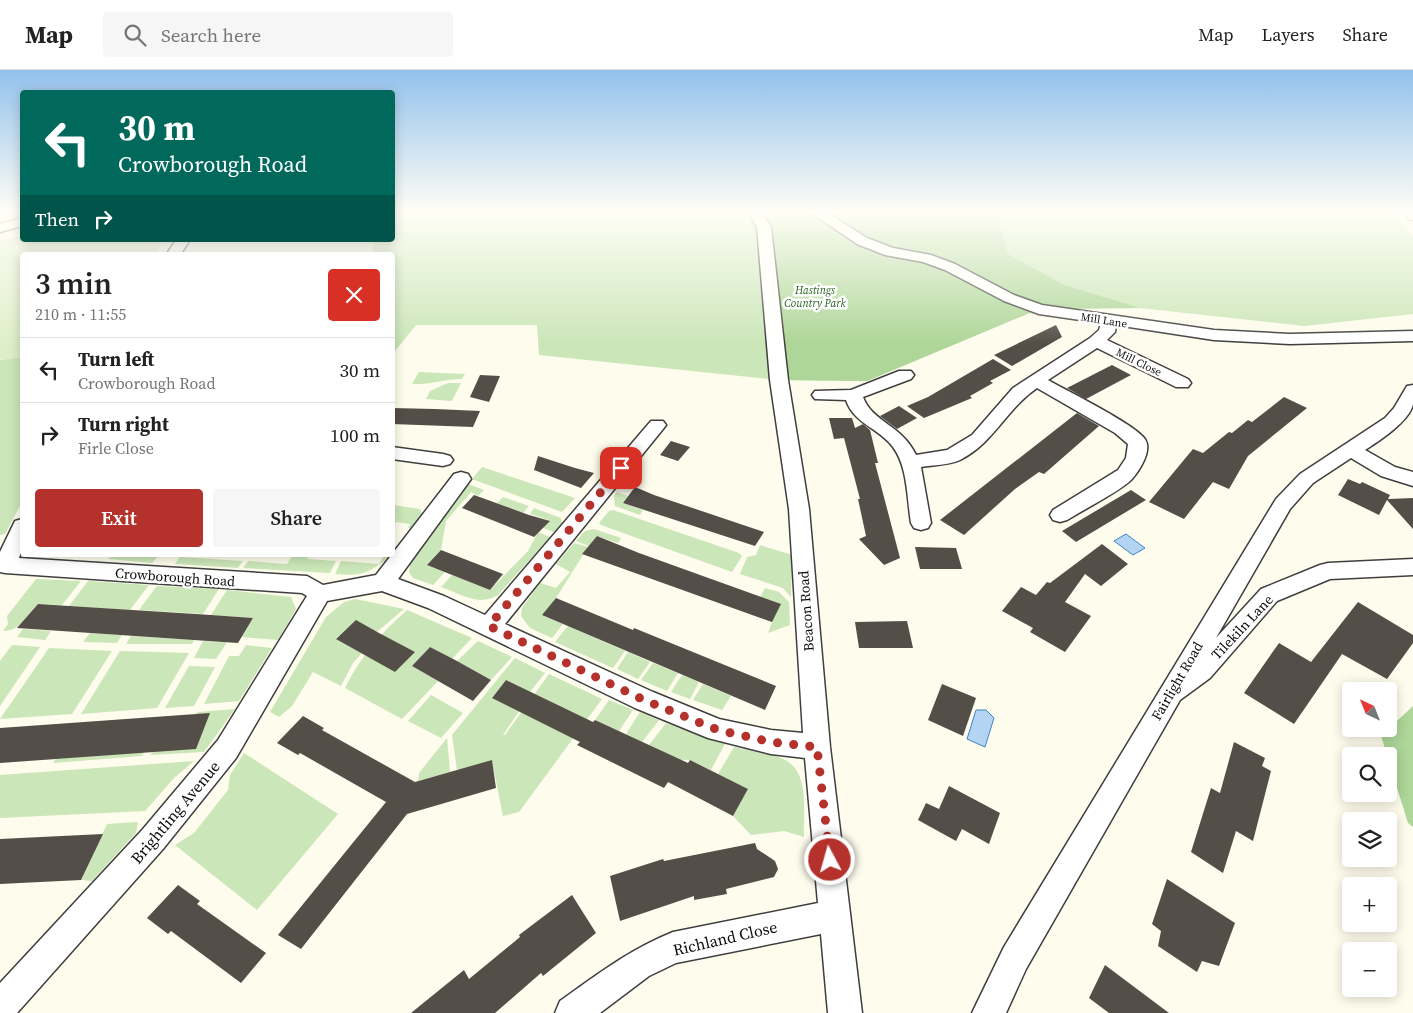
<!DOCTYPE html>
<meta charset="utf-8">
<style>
body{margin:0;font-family:"Source Serif 4",serif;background:#f6f6f6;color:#222;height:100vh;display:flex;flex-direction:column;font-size:19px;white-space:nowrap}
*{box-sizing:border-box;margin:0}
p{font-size:16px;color:#767676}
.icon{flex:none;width:28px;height:28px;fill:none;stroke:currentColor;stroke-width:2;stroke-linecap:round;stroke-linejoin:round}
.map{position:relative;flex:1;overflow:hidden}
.details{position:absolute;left:20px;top:182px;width:375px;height:305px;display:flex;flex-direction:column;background:#fff;border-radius:5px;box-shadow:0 2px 12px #0003}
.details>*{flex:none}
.guide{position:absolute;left:20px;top:20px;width:375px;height:152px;border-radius:5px;box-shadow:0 2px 12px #0003;background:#00695c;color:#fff;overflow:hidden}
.needle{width:32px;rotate:317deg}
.controls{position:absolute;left:1342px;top:612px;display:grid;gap:10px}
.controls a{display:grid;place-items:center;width:55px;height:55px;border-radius:5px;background:#fff;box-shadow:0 2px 12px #0003;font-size:25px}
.pin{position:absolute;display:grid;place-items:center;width:42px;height:42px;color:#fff;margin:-21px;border-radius:10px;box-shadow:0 2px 8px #0006}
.me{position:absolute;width:55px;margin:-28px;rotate:354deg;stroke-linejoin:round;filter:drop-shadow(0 0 4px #0008)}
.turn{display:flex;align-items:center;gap:18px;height:105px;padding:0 15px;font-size:22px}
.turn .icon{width:65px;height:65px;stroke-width:2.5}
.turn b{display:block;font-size:35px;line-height:42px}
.then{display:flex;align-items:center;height:48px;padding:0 15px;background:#0003;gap:10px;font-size:19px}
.round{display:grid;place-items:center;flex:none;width:52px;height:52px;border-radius:5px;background:#f6f6f6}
.summary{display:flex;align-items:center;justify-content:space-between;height:85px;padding:0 15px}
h1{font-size:30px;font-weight:600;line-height:38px}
.action{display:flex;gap:10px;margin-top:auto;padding:10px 15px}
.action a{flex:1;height:58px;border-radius:5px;background:#b4322b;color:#fff;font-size:20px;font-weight:600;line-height:58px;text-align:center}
.action a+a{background:#f6f6f6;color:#222}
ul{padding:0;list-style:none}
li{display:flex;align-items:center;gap:15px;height:65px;padding:0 15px;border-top:1px solid #e0e0e0}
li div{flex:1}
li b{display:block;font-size:19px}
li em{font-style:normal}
header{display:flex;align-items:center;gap:30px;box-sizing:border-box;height:70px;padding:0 25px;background:#fff;border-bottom:1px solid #e0e0e0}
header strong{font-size:24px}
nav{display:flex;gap:28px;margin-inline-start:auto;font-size:18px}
.search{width:350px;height:45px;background:#f6f6f6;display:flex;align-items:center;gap:12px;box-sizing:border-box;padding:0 18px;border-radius:5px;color:#767676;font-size:19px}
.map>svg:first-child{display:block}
.green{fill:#cbe6b8}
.forest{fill:#aed698}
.pitch{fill:#deeec9}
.water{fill:#b3d5f3;stroke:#3e83c6}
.building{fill:#544e49}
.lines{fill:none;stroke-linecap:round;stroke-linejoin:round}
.minor-casing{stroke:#3f3f3f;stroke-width:3}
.minor{fill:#fff;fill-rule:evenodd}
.route{stroke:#b4322b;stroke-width:9;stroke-dasharray:0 16.2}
.labels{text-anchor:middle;stroke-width:5;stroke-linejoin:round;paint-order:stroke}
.far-park-label{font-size:11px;font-style:italic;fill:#276020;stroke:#fff}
.far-street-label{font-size:11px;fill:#0c0c0c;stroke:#fff}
.street-label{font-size:14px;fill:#0c0c0c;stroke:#fff}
.near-street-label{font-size:16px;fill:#0c0c0c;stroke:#fff}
</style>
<header>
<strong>Map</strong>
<div class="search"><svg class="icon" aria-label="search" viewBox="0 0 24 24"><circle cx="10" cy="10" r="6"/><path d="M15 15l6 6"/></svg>Search here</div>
<nav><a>Map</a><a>Layers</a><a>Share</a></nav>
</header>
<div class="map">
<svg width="1413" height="943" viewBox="0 0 1413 943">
<rect width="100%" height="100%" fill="#fefcec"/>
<path class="green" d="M393,142H1391L1413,166V244L1305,256L1140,238L1039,239L867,311L779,310L539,285L537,255H416L395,281L393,280L392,185H372L374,170H392Z
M22,287V432L5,464L0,465V290Z
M419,302L465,304L462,309C445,309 430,315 412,314Z
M448,313H461L452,331L426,329L430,321Z
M482,397L575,428L562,442L472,409Z
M468,414L484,420L478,426L471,422L446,451L441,480L427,495L445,502L433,515L413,508L409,502L410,494Z
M617,422L628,426L623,433L643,440L640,445L615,436L614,426Z
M503,427L529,436L523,443L497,433Z
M393,435L420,439L423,446L412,459L408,458L410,454L396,452L393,457Z
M534,438L561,448L562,454L554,462L543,458L549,450L530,444Z
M613,440L739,483L742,486L732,502L601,455L599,453L609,441Z
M594,459L621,468L618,473L597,466L589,476L576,471L585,461Z
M538,462L550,467L498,525C479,537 461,524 441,517L452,505L490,520L528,481Z
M574,473L588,477L556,528L542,545L563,554L552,568L530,558L521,546L522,538L540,513L556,518L570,502L556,494Z
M760,475L792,485L791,527L783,518L740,504L747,487L756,485Z
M112,485H159L152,493L108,489Z
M293,485H309L307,489L336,491L330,503L243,498L248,491L287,494Z
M384,485H392C370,502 363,507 335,504L341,491L379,494Z
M180,487L243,491L238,498L175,494Z
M36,509L81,511L62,535L38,534C27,546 20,561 3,561L8,554L7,546Z
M88,511L149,515L130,540L69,536Z
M157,516L219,519L203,544L139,540Z
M765,518L779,522L789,532L790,555L768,563L772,552L760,527Z
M227,520L291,527L296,539L278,570L242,567L253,548L211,545Z
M355,529L404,539L377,562L356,551L336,568L362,583L353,593L341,616L313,602L292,636L279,647L270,642L326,547L344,532Z
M407,540L472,568L452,589L430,577L412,596L438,611L402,649L345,618C360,587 381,563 407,540Z
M568,556L625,581L613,598L555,572Z
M23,559L51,561L45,570L17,567Z
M90,563L122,565L117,573L83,572Z
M131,566L194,570L192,574H126Z
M203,571L227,572L216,589L194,588Z
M478,571L512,587L491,610L457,591Z
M12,575L40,577L0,636V591Z
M246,575L272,578L239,631L204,634L229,586H239Z
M49,578L112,581L72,644L0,649Z
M120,581L189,583L157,638L81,644Z
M628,582L650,592L638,609L617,599Z
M515,588L545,603L530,622L506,610L492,627L519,641L503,665H505L549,604L602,629L519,742L503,746L492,691L457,700L452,665Z
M653,593L678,603L667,621L641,610Z
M189,596L215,597L194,636L165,638Z
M682,605L699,612L690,629L671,622Z
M703,614L731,626L722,640L693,630Z
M431,625L463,643L441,668L408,651Z
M609,630L633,640L619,661L595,650Z
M235,639L204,682L150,685L198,642Z
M640,642L659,650L642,672L626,664Z
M666,653L726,672L711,700L690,690H680L649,675Z
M447,668L450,702L418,711L419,703Z
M734,677C749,680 775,684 787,691C810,705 803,744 804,767L784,761L751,765L733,746L748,719L718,704Z
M144,682L142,686L53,693L56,689Z
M244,683L338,744L257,840L175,775L194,763L228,720L230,705Z
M194,691L175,707L145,741L0,748V705Z
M138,752L136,763L92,811L81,810L107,754Z"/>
<path class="forest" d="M754,142H996L1008,184L1064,215L1140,238L1039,239L867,311L779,310L769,201Z
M1413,636V757L1408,753L1381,666Z"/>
<path class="pitch" d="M22,165V170H163L155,185H22V287L0,290V170Z"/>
<path class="water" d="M1126,464L1145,478L1133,485L1114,471Z
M976,640H986L994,648L985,677L967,669Z"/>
<path class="building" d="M1056,255L1062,267L1012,296L994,285Z
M993,289L1011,300L990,311L993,313L970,326L972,328L924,348L907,336L928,327Z
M1112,295L1131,305L1086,329L1067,318Z
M480,305L500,306L489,332L470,327Z
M1284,327L1307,338L1248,386L1229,419L1213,412L1184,449L1149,432L1193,379L1203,383L1229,362L1232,363L1248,350L1252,352Z
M899,336L917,348L897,359L880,346Z
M392,338L435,339L480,341L473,357L392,354Z
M1077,343L1099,356L1044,404L1039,402L1015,419L964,465L940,450Z
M829,348H852L855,358L863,354L870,360L878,393H875L900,488L884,495L859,469L866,466L858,429H860L844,368L834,369Z
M671,371L690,377L678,391L660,385Z
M538,386L575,398L594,403L581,418L534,400Z
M1348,409L1360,414L1362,412L1390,425L1388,429L1413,428V459L1387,430L1379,445L1338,425Z
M635,417L654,425L764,462L755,476L623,433Z
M1131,420L1146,430L1076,472L1062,461Z
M474,425L529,445L550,451L534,467L462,438Z
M597,466L639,483L781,534L772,552L582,484Z
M1102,474L1128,494L1101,516L1085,504L1065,532L1091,546L1065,582L1030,562L1033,558L1002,541L1021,517L1036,525L1047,512L1050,513Z
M915,477L956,478L962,499H920Z
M441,480L503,504L490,520L427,495Z
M556,528L633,560L634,558L776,616L765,640L542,545Z
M1358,532L1413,565V573L1387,609L1342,584L1294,654L1244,623L1279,573L1311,592Z
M38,534L211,545L253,548L238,573L17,558Z
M356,550L379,563L415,582L395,602L336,569Z
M907,551L913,578H859L855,552Z
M430,577L457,591L491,610L473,631L412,596Z
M506,610L593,652L595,650L688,693L690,690L748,719L733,746L668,712L664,718L577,675L580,672L492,628Z
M942,614L976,628L963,666L928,650Z
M210,643L196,679L0,693V658Z
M303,646L324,658L322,660L415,712L492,690L496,718L407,744L301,879L278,865L386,732L300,683L298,685L277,673Z
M1234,672L1265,688L1262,696L1271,701L1253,771L1236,761L1223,803L1191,782L1211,718L1220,723Z
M949,716L1000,743L989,774L962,759L956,771L918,750L926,733L939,739Z
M103,764L81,810L0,814V769Z
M755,773L757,779L775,791L778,799L774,807L726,819L727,824L694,830V826L620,851L610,806L663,789L664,791Z
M1167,809L1235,853L1219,896L1202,891L1197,902L1158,876L1161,861L1152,854Z
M178,815L200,831L197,834L266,883L241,913L171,861L168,864L147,848Z
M572,825L596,863L543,906L541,903L495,943H411L464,900L469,909L520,867L519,865Z
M1105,895L1169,943H1109L1089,928Z"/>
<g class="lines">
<g class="minor-casing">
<path id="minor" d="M748,142H761L771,157L788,310L809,439L830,677L862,943H828L821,864L676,893L649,906L600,943H555L560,931C598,904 629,880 673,862L818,833L805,688L771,684L708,668L635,638L428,538L382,521L327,531L236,688L163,779L17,943H0V913L143,759L218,670L307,526L302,523L5,503L0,502V482L15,451L22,449V479L19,488L307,506L323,515L376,505L454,404L461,402L468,404L471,409L398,509L444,526L485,545L651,351H663L666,355L663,359L505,554L653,622L719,649L771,660L803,663L789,439L770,310L757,157Z
M810,142H826L867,168L893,178L931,185L955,194L1014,225L1042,235L1214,260L1290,264L1413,261V271L1290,274L1214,270L1116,255L1115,262L1107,270L1188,309L1191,313L1188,317H1176L1097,278L1048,310C1065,320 1141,357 1146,371C1151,382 1140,400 1132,409C1122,420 1083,440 1067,450L1060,452L1053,450L1050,445L1053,440L1118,400L1126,388L1128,374L1115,363L1037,318C1007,338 994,373 960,390C949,395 933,395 921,397L931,453L928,458L921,460L914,458L911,453C907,429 908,397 893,377C879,358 854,354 846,330L815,329L812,325L815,321L851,320L899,301H911L914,305L911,309L863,327C872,352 902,355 916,385L947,380L972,365L1013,318L1090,268L1099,260L1101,253L1039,244L1004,231L945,200L923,192L885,185L857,174Z
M1403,142H1413V150L1408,149Z
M22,148V156L0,162V154Z
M176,170H190L180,185H166Z
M1413,315C1413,321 1413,328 1413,334C1410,351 1379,371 1365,380L1395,397L1413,402V416L1381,406L1351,388L1313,413L1290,439L1216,568L1261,519L1320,495L1328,493L1413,489V505L1330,509L1277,531L1210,608L1180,630L1026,899L1006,943H972L1004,877L1276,429L1300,404L1385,348L1394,338L1407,316Z
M392,377L443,384L450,386L453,390L450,394L443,396L392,389Z"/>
</g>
<use href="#minor" class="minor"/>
</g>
<linearGradient id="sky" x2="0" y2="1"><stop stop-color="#93c1ec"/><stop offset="0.52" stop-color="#fffef6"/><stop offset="1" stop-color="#fffef6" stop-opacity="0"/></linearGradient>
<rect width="1413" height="274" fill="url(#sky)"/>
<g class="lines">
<path class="route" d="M621,398L489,556L644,630L718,660L771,672L817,677L830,790"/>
</g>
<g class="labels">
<g class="far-park-label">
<text x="815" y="224">Hastings<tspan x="815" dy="13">Country Park</tspan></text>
</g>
<g class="far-street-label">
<text transform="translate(1104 250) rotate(9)" y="4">Mill Lane</text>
<text transform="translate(1139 292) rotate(26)" y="4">Mill Close</text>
</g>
<g class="street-label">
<text transform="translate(175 507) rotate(4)" y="5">Crowborough Road</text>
<text transform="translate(806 541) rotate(-94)" y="5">Beacon Road</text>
<text transform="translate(1242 557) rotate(-47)" y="5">Tilekiln Lane</text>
<text transform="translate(1177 611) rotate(-60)" y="5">Fairlight Road</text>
</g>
<g class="near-street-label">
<text transform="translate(175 742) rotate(-50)" y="6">Brightling Avenue</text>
<text transform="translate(725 868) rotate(-13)" y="6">Richland Close</text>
</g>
</g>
</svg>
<div class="controls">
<a><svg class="needle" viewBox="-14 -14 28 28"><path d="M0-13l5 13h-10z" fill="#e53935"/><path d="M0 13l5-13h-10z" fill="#767676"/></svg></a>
<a><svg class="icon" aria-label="search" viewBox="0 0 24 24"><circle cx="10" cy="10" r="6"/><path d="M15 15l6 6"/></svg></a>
<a><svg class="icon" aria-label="layers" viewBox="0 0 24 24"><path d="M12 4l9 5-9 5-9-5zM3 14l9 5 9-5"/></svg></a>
<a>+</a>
<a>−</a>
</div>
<div class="pin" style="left:621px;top:398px;background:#d93025"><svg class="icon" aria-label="arrive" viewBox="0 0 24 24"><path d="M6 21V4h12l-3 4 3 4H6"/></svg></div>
<svg class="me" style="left:830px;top:790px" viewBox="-20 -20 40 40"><circle r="17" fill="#b4322b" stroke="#fff" stroke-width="3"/><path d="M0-11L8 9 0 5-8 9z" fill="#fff"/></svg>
<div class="guide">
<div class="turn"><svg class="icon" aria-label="left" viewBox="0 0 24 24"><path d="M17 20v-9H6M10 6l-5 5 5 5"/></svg><div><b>30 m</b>Crowborough Road</div></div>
<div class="then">Then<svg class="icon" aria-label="right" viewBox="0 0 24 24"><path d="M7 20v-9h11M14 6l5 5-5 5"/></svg></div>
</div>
<section class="details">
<div class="summary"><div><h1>3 min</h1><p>210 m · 11:55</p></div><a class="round" style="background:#d93025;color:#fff"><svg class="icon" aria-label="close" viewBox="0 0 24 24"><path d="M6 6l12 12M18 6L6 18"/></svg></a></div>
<ul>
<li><svg class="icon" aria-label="left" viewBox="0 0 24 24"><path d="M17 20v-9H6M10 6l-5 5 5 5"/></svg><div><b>Turn left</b><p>Crowborough Road</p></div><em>30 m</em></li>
<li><svg class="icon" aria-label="right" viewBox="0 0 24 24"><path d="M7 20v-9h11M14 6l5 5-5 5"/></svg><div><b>Turn right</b><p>Firle Close</p></div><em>100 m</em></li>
</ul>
<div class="action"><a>Exit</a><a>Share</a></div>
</section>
</div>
